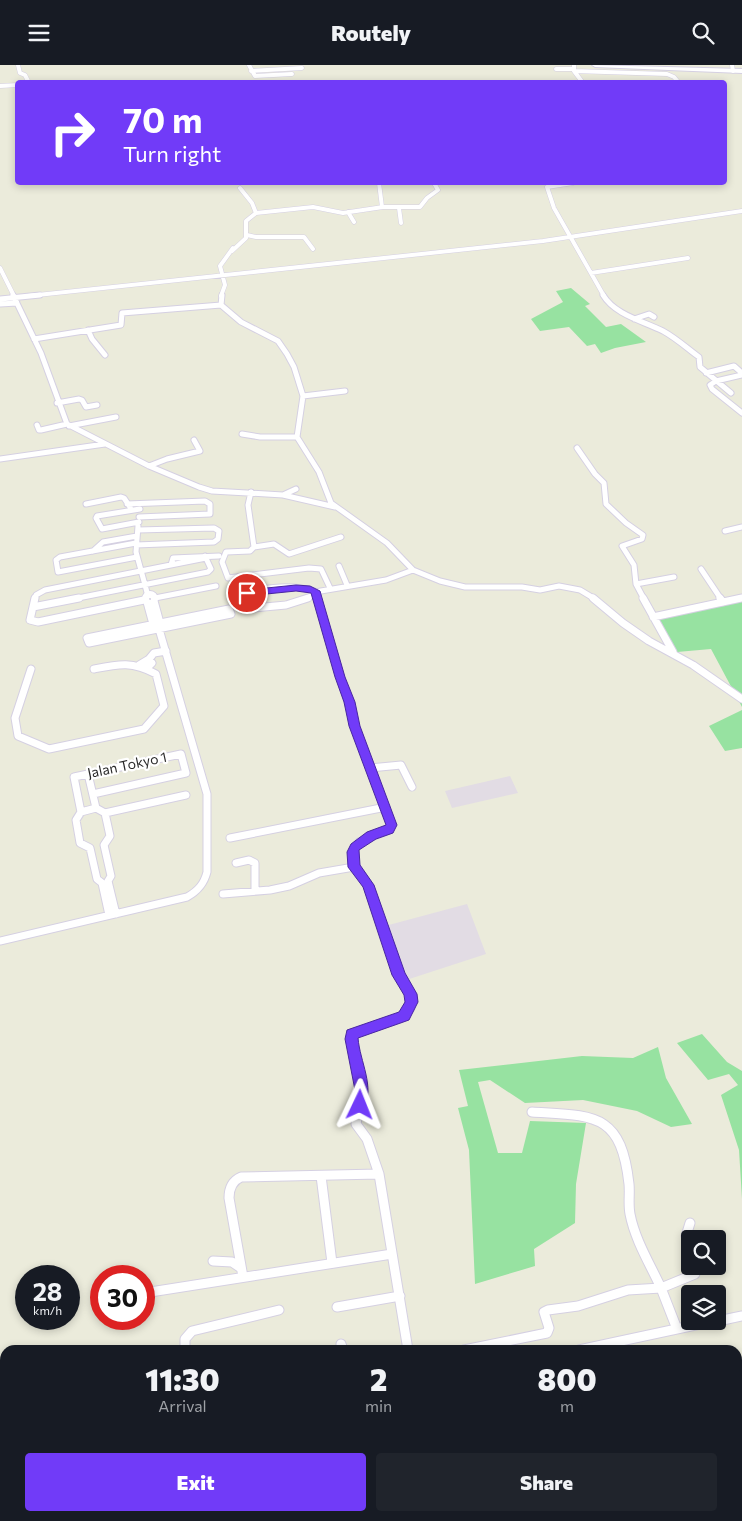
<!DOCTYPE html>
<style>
body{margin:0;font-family:Commissioner,sans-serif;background:#20242c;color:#f1f3f6;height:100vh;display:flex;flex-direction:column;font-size:19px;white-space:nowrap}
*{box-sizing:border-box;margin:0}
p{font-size:16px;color:#9ea1a6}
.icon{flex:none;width:28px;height:28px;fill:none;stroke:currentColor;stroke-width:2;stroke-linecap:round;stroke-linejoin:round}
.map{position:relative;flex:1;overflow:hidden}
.panel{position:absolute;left:0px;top:1280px;width:742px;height:176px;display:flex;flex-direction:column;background:#171b24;border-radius:15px 15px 0 0;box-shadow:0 2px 8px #0003}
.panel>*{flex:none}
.top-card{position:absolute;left:15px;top:15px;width:712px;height:105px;border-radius:5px;box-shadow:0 2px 8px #0003;background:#713bf8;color:#fff;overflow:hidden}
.controls{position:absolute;left:681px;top:1165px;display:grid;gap:10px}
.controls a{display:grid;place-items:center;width:45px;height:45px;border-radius:5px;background:#171b24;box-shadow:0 2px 8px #0003;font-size:25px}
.speed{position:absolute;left:15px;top:1200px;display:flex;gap:10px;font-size:25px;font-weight:700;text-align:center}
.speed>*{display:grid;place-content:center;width:65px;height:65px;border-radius:50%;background:#171b24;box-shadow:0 2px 8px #0003;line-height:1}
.speed small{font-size:12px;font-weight:400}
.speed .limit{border:8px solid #d22;background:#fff;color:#111}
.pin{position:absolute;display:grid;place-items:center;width:42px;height:42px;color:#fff;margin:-21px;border:2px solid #fff;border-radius:50%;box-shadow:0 1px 5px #0007}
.me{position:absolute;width:55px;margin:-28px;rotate:2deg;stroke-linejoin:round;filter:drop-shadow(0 0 4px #0008)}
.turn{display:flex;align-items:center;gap:18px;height:105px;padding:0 25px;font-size:22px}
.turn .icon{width:65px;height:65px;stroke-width:2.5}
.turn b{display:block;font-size:35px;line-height:42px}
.eta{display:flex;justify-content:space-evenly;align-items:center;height:85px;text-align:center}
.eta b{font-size:30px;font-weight:800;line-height:35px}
.button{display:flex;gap:10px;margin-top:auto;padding:10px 25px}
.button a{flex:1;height:58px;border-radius:5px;background:#713bf8;color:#fff;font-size:20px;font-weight:800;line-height:58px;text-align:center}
.button a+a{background:#20242c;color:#f1f3f6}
header{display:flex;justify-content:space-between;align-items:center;height:65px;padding:0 25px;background:#171b24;font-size:22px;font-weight:800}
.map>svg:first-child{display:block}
.industrial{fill:#e2dce4}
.green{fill:#97e2a1}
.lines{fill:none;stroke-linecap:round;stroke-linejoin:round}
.minor-far3-casing{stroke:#d5d0e2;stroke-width:5}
.minor-far2-casing{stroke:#d5d0e2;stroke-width:7}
.minor-far1-casing{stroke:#d5d0e2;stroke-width:9}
.minor-casing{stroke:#d5d0e2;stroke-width:11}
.secondary-casing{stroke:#d5d0e2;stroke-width:2}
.minor-far3{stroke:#fff;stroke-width:4}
.minor-far2{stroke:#fff;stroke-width:5}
.minor-far1{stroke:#fff;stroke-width:7}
.minor{stroke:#fff;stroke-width:9}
.secondary{fill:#fff;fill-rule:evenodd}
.route{fill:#713bf8;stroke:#4926a1}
.labels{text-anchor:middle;stroke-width:4.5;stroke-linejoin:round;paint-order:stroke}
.street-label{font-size:14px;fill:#292929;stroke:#fff}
</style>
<header><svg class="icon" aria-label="menu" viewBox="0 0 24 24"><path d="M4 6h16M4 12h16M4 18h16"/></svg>Routely<svg class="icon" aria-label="search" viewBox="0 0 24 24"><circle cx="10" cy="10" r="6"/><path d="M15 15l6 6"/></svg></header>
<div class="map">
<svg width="742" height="1456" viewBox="0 0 742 1456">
<rect width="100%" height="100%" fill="#ebebdb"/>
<path class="industrial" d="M510,711L518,728L452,743L445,726Z
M467,839L486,889L397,918L390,900L385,861Z"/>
<path class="green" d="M571,223L590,239L585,241L606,262L621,259L646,277L615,283L601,288L595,279L587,281L569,262L540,266L531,254L563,237L556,226Z
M742,534V642L711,584L677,587L655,552Z
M742,645V683L725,686L709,661Z
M702,969L727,997L742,1006V1134L739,1085L721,1030L738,1020L729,1009L708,1015L677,978Z
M658,982L666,1013L692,1059L671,1062L637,1046L583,1035L525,1038L490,1015L478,1017L498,1088H522L530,1056L586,1058L576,1119L575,1158L534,1184L535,1201L475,1219L469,1085L458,1043L468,1041L459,1005L582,991L633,993Z"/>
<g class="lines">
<g class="minor-far3-casing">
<path id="minor-far3" d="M18,0L20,8L25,10L29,18
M249,0L255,11L292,9
M574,0V6L583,18
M732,0L733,6
M556,4H574
M251,6L302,3
M574,6L667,9L674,12L679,18
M0,21L18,20
M379,118L382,142
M573,118L547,122L554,143L604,231
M399,143L401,158
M348,147L354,157
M256,148L313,142L343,148L383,142H420L427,133L438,125L434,118
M247,170L256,172H304L313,184
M232,186L246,173V156L256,148L252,138L240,123
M0,203L14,231
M591,208L688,193
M28,231L543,176L742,146
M221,231L225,220L220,201L233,183"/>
</g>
<g class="minor-far2-casing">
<path id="minor-far2" d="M13,230L41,288L67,359L149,401L199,422L212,426L283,430L335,442
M222,230L221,240L241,257L278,276L287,289L294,302L303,331L297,372L319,407L331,438L387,478L413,505L440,516L465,522H522L540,525L559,521L580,525L595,534
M603,230C615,250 643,256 663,266C676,273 688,284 699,292L700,302L731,328
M0,234L40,230
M0,239L17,238
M634,254L649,249L654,252
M88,265L92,274L105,290
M34,274L121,260L122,248L221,240
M706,308L734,301L742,308
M742,310L716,316L710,320L712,324L742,348
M303,331L345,326
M57,338L79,334L82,335L86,342L97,340
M37,360L39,365H41L67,359
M69,361L116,352
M242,369L260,372H297
M577,383L595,409L604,418L606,439L626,458L643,470L642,474L622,481L634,500L636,519L644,534
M0,394L105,379
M149,401L167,394L200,386L194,375
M251,427L248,440L254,482
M283,430L296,424
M86,439L121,432L124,433L130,442
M127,439L205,436L210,439V449L139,452
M139,457L102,464L96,453L97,451L140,444
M138,461L136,487L148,531
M725,466L742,462
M136,478L60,492L56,495L58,507L137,492
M136,480L214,477L218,474L219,466L214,463L138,465
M93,486L103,477L137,471
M171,500L173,493L219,491
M339,501L347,520
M701,504L721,534
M636,519L674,512
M330,523L321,504L309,503L228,513L222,497L226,487L250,486L254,482L274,479L289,489L341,472
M155,533L216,521
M35,534L36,530L45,525L206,493
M73,534L208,507L211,504L205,491
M248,534L246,529C266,520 295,520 315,526
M305,534L315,529
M317,534L315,527L386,515L413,505
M737,534L742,533"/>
</g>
<g class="minor-far1-casing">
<path id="minor-far1" d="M145.5 534a4.5 4.5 0 1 1 9 0a4.5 4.5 0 1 1-9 0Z
M35,533L30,555L38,557L144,535
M247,533L253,543L286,540L308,533
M317,533L355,661L391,760L389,765L359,777L353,785V796L369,821L394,897L411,933
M593,533L623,558L649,576L693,600L742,634
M643,533L673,587
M720,533L723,537
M154,536L160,558
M147,537L153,559
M33,542L79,533
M229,544L231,549L89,578L87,573Z
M653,552L742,533
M149,594L154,588L166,586
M139,600L149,594L152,598L147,603
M31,604L15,653L18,671L49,684L144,664L164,641L156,609C132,596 119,599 94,604
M370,703L401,700L412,722
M88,709L96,743L105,748L110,771L104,780L111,811L108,816L116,849
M93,729L186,708L181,689L74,712L81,747L76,755L80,778L90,783L97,814L102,818L109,850
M81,747L96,743
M105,748L186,730
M230,773L386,742
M236,798L249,795L255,798V826
M223,829L270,825L289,821L319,808L354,802
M0,876L187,832C198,826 204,819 207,807V729L159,564"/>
</g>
<g class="minor-casing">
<path id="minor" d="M379,1109L367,1074L356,1059L362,1025L351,975L352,969L400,953L410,943L411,931
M321,1111L332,1198
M690,1158L686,1171L690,1184
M213,1196L232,1197L241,1203
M243,1212L229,1133C229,1123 232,1116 241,1112L379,1109L408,1285
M144,1228L392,1189
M337,1242L400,1231
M718,1256L742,1251
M677,1264L661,1223L695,1209L697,1201
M341,1279L343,1285
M185,1285V1274L192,1266L279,1245
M464,1285L547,1268L549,1263L544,1247L548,1245L578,1241L628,1225L661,1223C650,1199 635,1175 630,1149C628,1139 630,1129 629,1119C621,1047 594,1051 532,1047
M579,1285L714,1256
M0,1343L5,1344
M538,1455L559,1451"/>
</g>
<g class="secondary-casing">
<path id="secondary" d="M592,0L742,4V8L595,2Z"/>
</g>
<use href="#minor-far3" class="minor-far3"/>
<use href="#minor-far2" class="minor-far2"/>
<use href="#minor-far1" class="minor-far1"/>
<use href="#minor" class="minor"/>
<use href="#secondary" class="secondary"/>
</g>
<path class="route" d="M296,520L310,521L320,526L345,612L355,637L360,661L397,760L393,768L376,774L359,785L360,800L374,820L405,908L417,929L418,937L409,955L358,973C360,997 375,1021 364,1045L360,1046L355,1045L353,1040L355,1025L345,974L347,965L399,947L405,937L404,930L392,910L363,822L348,802L347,787L351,779L367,767L386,760L349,661L344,637L335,612L311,528L296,526L247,531L242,528L247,525Z"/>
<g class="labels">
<g class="street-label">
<text transform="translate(127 700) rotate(-12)" y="5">Jalan Tokyo 1</text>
</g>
</g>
</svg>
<div class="controls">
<a><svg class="icon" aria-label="search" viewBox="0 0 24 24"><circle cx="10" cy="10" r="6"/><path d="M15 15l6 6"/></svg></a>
<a><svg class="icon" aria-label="layers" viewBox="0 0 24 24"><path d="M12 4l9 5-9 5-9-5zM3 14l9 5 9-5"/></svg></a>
</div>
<div class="speed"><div>28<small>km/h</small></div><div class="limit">30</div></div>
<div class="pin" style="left:247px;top:528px;background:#d93025"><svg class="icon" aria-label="arrive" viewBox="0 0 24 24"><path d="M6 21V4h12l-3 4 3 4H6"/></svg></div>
<svg class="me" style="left:360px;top:1040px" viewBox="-20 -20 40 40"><path d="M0-17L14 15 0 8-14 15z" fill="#713bf8" stroke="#fff" stroke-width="4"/></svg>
<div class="top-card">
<div class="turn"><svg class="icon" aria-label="right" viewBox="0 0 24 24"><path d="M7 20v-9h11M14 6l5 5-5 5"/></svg><div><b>70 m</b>Turn right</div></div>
</div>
<section class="panel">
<div class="eta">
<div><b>11:30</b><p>Arrival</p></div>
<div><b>2</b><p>min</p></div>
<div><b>800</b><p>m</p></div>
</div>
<div class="button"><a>Exit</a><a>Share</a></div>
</section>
</div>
